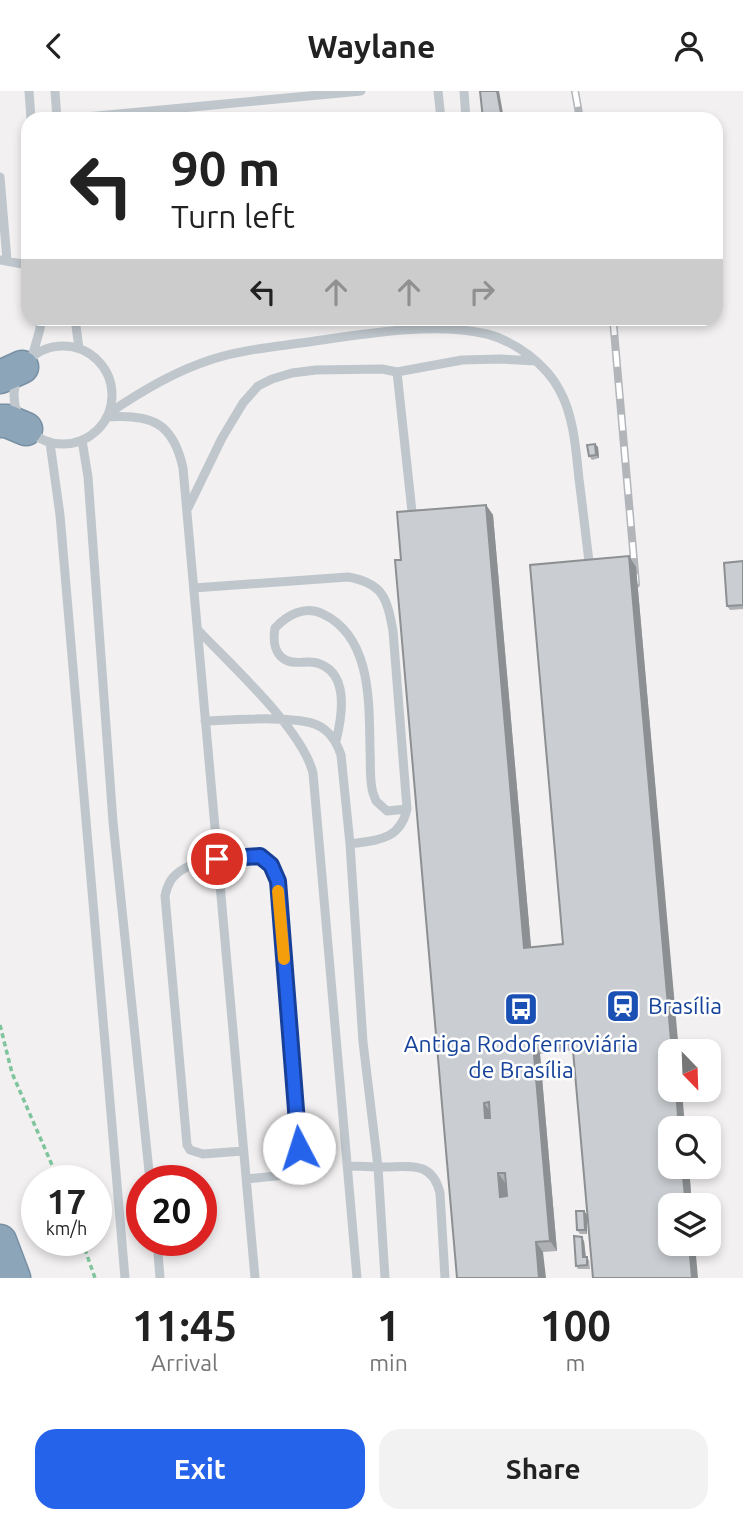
<!DOCTYPE html>
<meta charset="utf-8">
<style>
body{margin:0;font-family:Ubuntu,sans-serif;background:#f2f2f2;color:#222;height:100vh;display:flex;flex-direction:column;font-size:26px;white-space:nowrap}
*{box-sizing:border-box;margin:0}
p{font-size:23px;color:#767676}
.icon{flex:none;width:38px;height:38px;fill:none;stroke:currentColor;stroke-width:2;stroke-linecap:round;stroke-linejoin:round}
.map{position:relative;height:1187px;overflow:hidden}
.side{display:flex;flex-direction:column;background:#fff;flex:1}
.side>*{flex:none}
.guide{position:absolute;left:21px;top:21px;width:702px;height:214px;border-radius:21px;box-shadow:0 4px 10px #0003;background:#fff;color:#222;overflow:hidden}
.needle{width:46px;rotate:157deg}
.fabs{position:absolute;left:658px;top:948px;display:grid;gap:14px}
.fabs a{display:grid;place-items:center;width:63px;height:63px;border-radius:14px;background:#fff;box-shadow:0 4px 10px #0003;font-size:35px}
.speed{position:absolute;left:21px;top:1074px;display:flex;gap:14px;font-size:35px;font-weight:700;text-align:center}
.speed>*{display:grid;place-content:center;width:91px;height:91px;border-radius:50%;background:#fff;box-shadow:0 4px 10px #0003;line-height:1}
.speed small{font-size:18px;font-weight:400}
.speed .limit{border:10px solid #d22;background:#fff;color:#111}
.pin{position:absolute;display:grid;place-items:center;width:60px;height:60px;color:#fff;margin:-30px;border:4px solid #fff;border-radius:50%;box-shadow:0 2px 7px #0007}
.me{position:absolute;width:77px;margin:-38px;rotate:355deg;stroke-linejoin:round;filter:drop-shadow(0 0 5px #0008)}
.turn{display:flex;align-items:center;gap:24px;height:147px;padding:0 35px;font-size:32px}
.turn .icon{width:91px;height:91px;stroke-width:2.5}
.turn b{display:block;font-size:49px;line-height:60px}
.lanes{display:flex;align-items:center;height:66px;padding:0 35px;background:#0003;justify-content:center;gap:35px;direction:ltr}
.lanes .off{opacity:.35}
.eta{display:flex;justify-content:space-evenly;align-items:center;height:119px;text-align:center}
.eta b{font-size:42px;font-weight:700;line-height:49px}
.cta{display:flex;gap:14px;margin-top:auto;padding:14px 35px}
.cta a{flex:1;height:80px;border-radius:21px;background:#2563eb;color:#fff;font-size:28px;font-weight:700;line-height:80px;text-align:center}
.cta a+a{background:#f2f2f2;color:#222}
header{display:flex;justify-content:space-between;align-items:center;height:91px;padding:0 35px;background:#fff;font-size:32px;font-weight:700}
.map>svg:first-child{display:block}
.lines{fill:none;stroke-linecap:round;stroke-linejoin:round}
.highway-casing{stroke:#7890a4;stroke-width:35}
.path{stroke:#7ec59d;stroke-width:3.5;stroke-dasharray:5 3.5;stroke-linecap:butt}
.lane{stroke:#bfc7cd;stroke-width:9}
.highway{stroke:#8ca5b9;stroke-width:32}
.rail-casing{stroke:#b2b5b9;stroke-width:8}
.rail{stroke:#fff;stroke-width:5;stroke-dasharray:16;stroke-linecap:butt}
.wall{fill:#aeb0b4}
.shaded-wall{fill:#8d9092}
.building{fill:#cacdd1;stroke:#8d9092;stroke-width:2;fill-rule:evenodd}
.route-casing{stroke:#184099;stroke-width:18}
.route{stroke:#2563eb;stroke-width:12}
.slow{stroke:#f59e0b;stroke-width:12}
.labels{text-anchor:middle;stroke-width:5;stroke-linejoin:round;paint-order:stroke}
.transit-label{font-size:23px;fill:#164399;stroke:#fff;text-anchor:start}
</style>
<header><svg class="icon" aria-label="back" viewBox="0 0 24 24"><path d="M15 5l-7 7 7 7"/></svg>Waylane<svg class="icon" aria-label="person" viewBox="0 0 24 24"><circle cx="12" cy="8" r="4"/><path d="M4 21q1-7 8-7t8 7"/></svg></header>
<div class="map">
<svg width="743" height="1187" viewBox="0 0 743 1187">
<rect width="100%" height="100%" fill="#f2f0f0"/>
<g class="lines">
<g class="highway-casing">
<path id="highway" d="M0,286L22,276
M0,330H7L26,338
M0,1150L14,1187"/>
</g>
<path class="path" d="M0,934L12,982L59,1090
M82,1150L95,1187"/>
<path class="lane" d="M29,0L31,28
M55,0L57,28
M438,0L441,28
M464,0L466,28
M65,28L361,0
M0,86L7,169
M0,169L28,174
M75,228L79,257
M14 304a49 49 0 1 1 98 0a49 49 0 1 1-98 0Z
M32,266L40,238L41,228
M397,281L413,430
M109,322C142,300 175,280 213,268C241,259 272,256 301,252C358,244 431,230 487,243C515,250 547,274 560,300C574,326 576,360 579,388C583,418 586,448 590,478
M107,326C151,323 173,331 183,377L255,1187
M82,349L88,386L113,731L150,1090
M50,352L60,424L125,1187
M188,417L222,347L243,312L258,295L272,288L292,282L316,279L382,278L397,281L462,269L500,268L536,270
M194,497L348,486C383,492 387,507 393,540L407,718C400,749 378,749 350,753
M198,539C230,573 302,638 313,682L357,1187
M205,630C230,629 296,624 317,634C329,639 337,652 341,664L350,753L363,951L378,1076L385,1187
M336,650C342,626 349,584 320,573C309,568 298,574 288,570C274,565 273,549 275,537C287,524 305,514 323,523C372,546 369,613 370,659C371,673 369,688 373,702L376,710L387,720L407,718
M243,1060L203,1063L190,1059L187,1054L165,805C166,799 168,794 171,789C186,767 235,764 260,765L271,774L278,790L300,1075L295,1083L246,1088
M349,1075C360,1075 371,1076 382,1076C409,1076 432,1069 440,1102L445,1187
M157,1150L160,1187"/>
<use href="#highway" class="highway"/>
<g class="rail-casing">
<path id="rail" d="M575,0L580,28
M613,228L636,493"/>
</g>
<use href="#rail" class="rail"/>
</g>
<path class="wall" d="M595,353L598,356L599,367L592,369L589,365Z
M486,414L493,424L531,856L563,853L636,476L685,1038H670V1076H689L692,1115L573,959L540,963L557,1160L543,1161L457,1187L401,469Z
M743,470V518L730,519L727,515Z
M584,1120L587,1124V1143H580L577,1139Z
M584,1150L586,1166L589,1169L590,1178H578L576,1175Z"/>
<path class="shaded-wall" d="M497,0H499L504,28H502Z
M595,353L598,356L599,367L596,364Z
M486,414L493,424L532,867L524,857Z
M629,465L636,476L679,961H672Z
M533,952L540,963L557,1160L550,1150Z
M676,999H682L685,1038H679Z
M484,1012L491,1022L492,1038L485,1027Z
M682,1076H689L692,1115H686Z
M498,1082L506,1093L508,1116L500,1106Z
M584,1120L587,1124V1143L585,1139Z
M582,1146L584,1150L586,1169L583,1166Z
M536,1151L543,1161L546,1187H539Z
M689,1153H695L698,1187H692Z"/>
<path class="building" d="M480,0H497L502,28H483Z
M595,353L596,364L589,365L587,354Z
M486,414L524,857L563,853L530,474L629,465L672,961H670V999H676L679,1038H670V1076H682L686,1115H670V1153H689L692,1187H593L572,948L533,952L550,1150L536,1151L539,1187H457L395,469H401L397,421ZM489,1011L490,1027H485L484,1012ZM498,1082H505L507,1105L500,1106Z
M743,470V514L727,515L724,472Z
M576,1120H584L585,1139H577Z
M574,1145L582,1146L583,1166H587V1174L576,1175Z"/>
<g class="lines">
<g class="route-casing">
<path id="route" d="M217,768L260,765L271,774L278,790L299,1057"/>
</g>
<use href="#route" class="route"/>
<path class="slow" d="M278,800L284,868"/>
</g>
<defs>
<g id="station-square" transform="scale(1.75)"><rect x="-9" y="-9" width="18" height="18" rx="4" fill="#1a4fb4" stroke="#fff"/><path d="M-3-6H3Q5-6 5-4V2Q5 4 3 4L4.5 6H3L1.5 4h-3L-3 6H-4.5L-3 4Q-5 4-5 2V-4Q-5-6-3-6ZM-3.5-4v3h7v-3ZM-3.5 1v1.5H-2V1ZM2 1v1.5H3.5V1Z" fill="#fff"/></g>
<g id="bus-square" transform="scale(1.75)"><rect x="-9" y="-9" width="18" height="18" rx="4" fill="#1a4fb4" stroke="#fff"/><path d="M-5-6H5V4H4V6H2V4H-2V6H-4V4H-5ZM-3.5-4V0h7V-4ZM-3.5 1.2v1.5H-2V1.2ZM2 1.2v1.5H3.5V1.2Z" fill="#fff"/></g>
</defs>
<g fill-rule="evenodd">
<use href="#station-square" x="623" y="915"/>
<use href="#bus-square" x="521" y="918"/>
</g>
<g class="labels">
<g class="transit-label">
<text x="648" y="923">Brasília</text>
<text x="521" y="961" text-anchor="middle">Antiga Rodoferroviária<tspan x="521" dy="26">de Brasília</tspan></text>
</g>
</g>
</svg>
<div class="fabs">
<a><svg class="needle" viewBox="-14 -14 28 28"><path d="M0-13l5 13h-10z" fill="#e53935"/><path d="M0 13l5-13h-10z" fill="#767676"/></svg></a>
<a><svg class="icon" aria-label="search" viewBox="0 0 24 24"><circle cx="10" cy="10" r="6"/><path d="M15 15l6 6"/></svg></a>
<a><svg class="icon" aria-label="layers" viewBox="0 0 24 24"><path d="M12 4l9 5-9 5-9-5zM3 14l9 5 9-5"/></svg></a>
</div>
<div class="speed"><div>17<small>km/h</small></div><div class="limit">20</div></div>
<div class="pin" style="left:217px;top:768px;background:#d93025"><svg class="icon" aria-label="arrive" viewBox="0 0 24 24"><path d="M6 21V4h12l-3 4 3 4H6"/></svg></div>
<svg class="me" style="left:299px;top:1057px" viewBox="-20 -20 40 40"><circle r="19" fill="#fff"/><path d="M0-13L10 11 0 6-10 11z" fill="#2563eb"/></svg>
<div class="guide">
<div class="turn"><svg class="icon" aria-label="left" viewBox="0 0 24 24"><path d="M17 20v-9H6M10 6l-5 5 5 5"/></svg><div><b>90 m</b>Turn left</div></div>
<div class="lanes"><svg class="icon" aria-label="left" viewBox="0 0 24 24"><path d="M17 20v-9H6M10 6l-5 5 5 5"/></svg><svg class="icon off" aria-label="ahead" viewBox="0 0 24 24"><path d="M12 20V5M6 11l6-6 6 6"/></svg><svg class="icon off" aria-label="ahead" viewBox="0 0 24 24"><path d="M12 20V5M6 11l6-6 6 6"/></svg><svg class="icon off" aria-label="right" viewBox="0 0 24 24"><path d="M7 20v-9h11M14 6l5 5-5 5"/></svg></div>
</div>
</div>
<section class="side">
<div class="eta">
<div><b>11:45</b><p>Arrival</p></div>
<div><b>1</b><p>min</p></div>
<div><b>100</b><p>m</p></div>
</div>
<div class="cta"><a>Exit</a><a>Share</a></div>
</section>
